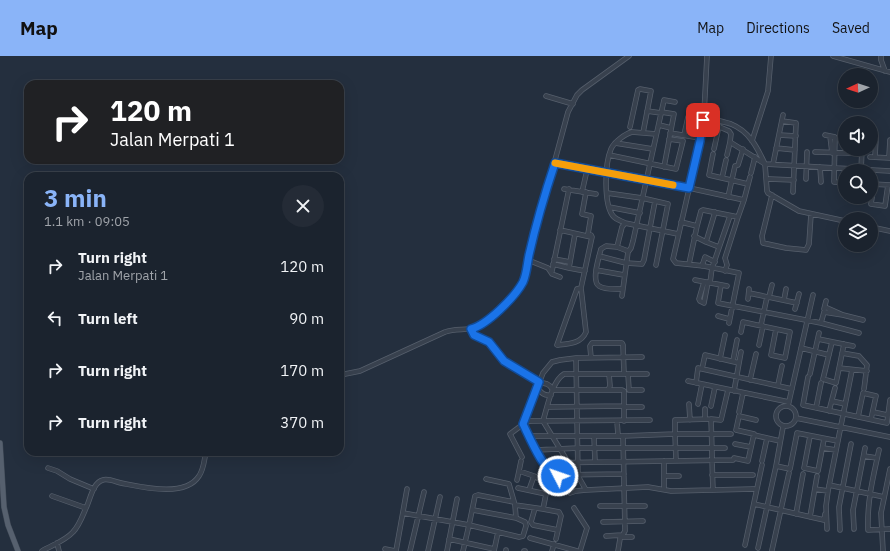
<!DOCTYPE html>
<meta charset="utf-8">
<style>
body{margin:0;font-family:"IBM Plex Sans",sans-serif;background:#242b36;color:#f1f3f6;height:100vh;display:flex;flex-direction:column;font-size:15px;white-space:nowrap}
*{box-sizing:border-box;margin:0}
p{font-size:13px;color:#a0a4aa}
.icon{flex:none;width:22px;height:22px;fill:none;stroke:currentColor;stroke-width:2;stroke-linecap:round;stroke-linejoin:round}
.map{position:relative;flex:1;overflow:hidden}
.drawer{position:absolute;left:24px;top:116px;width:320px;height:284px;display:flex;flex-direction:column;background:#1b232e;border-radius:12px;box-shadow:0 4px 16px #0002,0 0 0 1px #39404a}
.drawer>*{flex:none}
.guide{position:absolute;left:24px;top:24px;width:320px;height:84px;border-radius:12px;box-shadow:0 4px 16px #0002,0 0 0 1px #39404a;background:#202124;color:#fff;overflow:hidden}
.needle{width:26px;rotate:267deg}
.fabs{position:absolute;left:838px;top:12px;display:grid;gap:8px}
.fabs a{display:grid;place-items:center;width:40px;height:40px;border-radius:50%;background:#1b232e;box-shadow:0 4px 16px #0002,0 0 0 1px #39404a;font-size:20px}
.pin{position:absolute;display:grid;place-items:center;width:34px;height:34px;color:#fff;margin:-17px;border-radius:8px;box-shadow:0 2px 6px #0006}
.me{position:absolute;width:44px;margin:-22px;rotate:311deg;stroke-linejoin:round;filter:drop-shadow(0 0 3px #0008)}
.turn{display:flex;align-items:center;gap:14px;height:84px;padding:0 20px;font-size:18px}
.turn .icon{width:52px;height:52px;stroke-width:2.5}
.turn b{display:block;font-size:28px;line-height:34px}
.round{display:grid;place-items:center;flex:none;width:42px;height:42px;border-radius:21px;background:#242b36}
.headline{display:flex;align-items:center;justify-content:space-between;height:68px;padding:0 20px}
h1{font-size:24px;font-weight:800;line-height:30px;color:#8ab4f8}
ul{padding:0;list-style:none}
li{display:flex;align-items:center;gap:12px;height:52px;padding:0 20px}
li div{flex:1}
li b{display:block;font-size:15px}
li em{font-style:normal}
header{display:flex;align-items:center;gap:24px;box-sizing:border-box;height:56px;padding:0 20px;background:#8ab4f8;color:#111}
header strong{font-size:19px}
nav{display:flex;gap:22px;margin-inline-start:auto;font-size:14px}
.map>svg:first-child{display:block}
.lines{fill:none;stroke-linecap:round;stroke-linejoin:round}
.minor-casing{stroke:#565f6c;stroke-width:5.5}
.major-casing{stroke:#414a57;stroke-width:6}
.minor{stroke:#38414e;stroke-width:4}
.major{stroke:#56606e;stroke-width:5}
.route-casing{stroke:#114b97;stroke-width:10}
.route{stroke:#1a73e8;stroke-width:7}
.slow{stroke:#f59e0b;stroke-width:7}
</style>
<header>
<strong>Map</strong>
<nav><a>Map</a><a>Directions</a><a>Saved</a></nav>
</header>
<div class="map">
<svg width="890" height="495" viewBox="0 0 890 495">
<rect width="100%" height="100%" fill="#242f3e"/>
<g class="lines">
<g class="minor-casing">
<path id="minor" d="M707,0L704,58C712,64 721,65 731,68C749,75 757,91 765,108L890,115
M833,0L890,16
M881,0V4L885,15
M546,40L573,48
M647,55L661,57
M661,56L674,58L664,111
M782,65L796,67L793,136
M659,69L671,72
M630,71L638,34L640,33L651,35L643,77
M670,77L700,82
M684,79L688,61
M779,79L796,80
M825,79L835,81L834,126L845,127
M830,80L832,97
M871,80L876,81L875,101
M752,85L768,35L771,0
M615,87L653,93
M776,92L795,94
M714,93L719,70
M815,96L851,97
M713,98L709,119L748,128
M609,99L676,113L683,85L669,83
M727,99L730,86
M870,101L890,102
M889,101L890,84
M555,107L689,132L744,144
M773,108L783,59
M738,109L743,93
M820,111L821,126
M861,115L862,93
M751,117L755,101
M722,122L726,104
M769,123L794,124
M806,123L807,96
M872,128L890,129
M874,128L871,148L885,150L888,129
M564,133L596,138
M582,136L587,114
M607,137L642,142L668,148L656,209
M772,139L762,180L763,187L786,192L806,194L809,188L811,158
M728,141L735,110
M609,151L640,157
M715,156L706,186L719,191
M681,166L697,170L701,155L703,154L738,161L744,144L750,121
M625,167L678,178
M871,171L890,175
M560,174L591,181
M575,178L569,212L585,215
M694,180L706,186
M617,191L628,195
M599,200L626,207L642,208L644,204L655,145
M554,203L570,206
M528,204L548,212L552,218L560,221
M553,208L569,212
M689,208L697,170
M702,210L705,201L715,206
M596,214L624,219
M552,215L569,133
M725,215L727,209L725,202L738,161
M695,224L727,230
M704,226L699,243L700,245L704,247L708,226
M710,227L712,212L730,160
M721,229L718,247L821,267L859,277
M581,232L577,233L557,289C568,288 581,288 586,276L581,232L592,181L591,179L588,178L591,160L582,158L586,136
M622,233C616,233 605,234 599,230C591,225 599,201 601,193L606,190L617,191L622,171L625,167C622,165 617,164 614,161C603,150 605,107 611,93C614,86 625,78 632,76L656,78
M749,237L797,247
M622,240L628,196L631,192L633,185L664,44L675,46
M769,241L772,229
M748,243L749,233
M784,244L786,233
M795,253L799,238
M824,253L826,245
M843,259L863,264
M718,260L729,263
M729,267L739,217L704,210L676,207L673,203L700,85L703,64L729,75L731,78L730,86L765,108L767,135L768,137L799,155L845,165
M821,267L824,256L843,259L825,251
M761,269L767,241
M471,273L474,279L489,286L503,305L539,326L547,328L550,330L553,334
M741,276L743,266L790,276L785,302L771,299L776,273
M818,283L853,290
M832,286L823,323L836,327L844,288
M759,289L763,270
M801,292L829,299
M842,297L859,300L867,309L864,333
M576,302L578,420L586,434L648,431L671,435L713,434
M591,302L590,290L592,287H622L623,289L624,318
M720,303L725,279
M733,305L737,284
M839,312L867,315
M702,313L705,299L739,307
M628,318L629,334H642
M810,318L819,277
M340,319L360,315L445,276C456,272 467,275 477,271C483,268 487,264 492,260C514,242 525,228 529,200L568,56L577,39L582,34L629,0
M808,321L803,349L887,367L890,344
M750,324L756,298
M688,325L789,346
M696,327L698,312L792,333
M778,329L782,310
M537,331C541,337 544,340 551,339
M553,334H608L610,330L609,318
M608,334H622L624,335V365
M734,335L741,296
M832,345L845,348
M689,348L690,364
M698,348L702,328
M776 360a10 10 0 1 1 20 0a10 10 0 1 1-20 0Z
M711,350L715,331
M788,350L813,239
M547,351L624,350
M624,351H642
M816,352L821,327
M705,353V363
M829,355L835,332
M739,356L743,337
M873,356L887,359
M858,361L863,337L876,340L871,363
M796,362L890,381
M711,363L721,364L728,334
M617,365L618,379
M523,368L543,317L552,306L560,304L576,302L642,301
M523,368C530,383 541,410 555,419L624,418
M783,371L776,410L790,413L797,377L838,385
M731,378H675V364L711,363C712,387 712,411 713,434L754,433
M754,379L780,385
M529,380H623
M594,380L595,406
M810,380L804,412L818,415L824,383
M735,388L751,391
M823,392L836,394
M536,394L578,392H725
M879,394C873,422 867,444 868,474L890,473
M864,400L877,402
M522,401L510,378L526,366L531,365L650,364
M734,402L748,405L754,378L736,374L739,360L756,364
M664,405V420H679
M762,405L767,382
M568,406L543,365C547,352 552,325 564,318H647
M543,407L733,404
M48,412L57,415L70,423L94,433
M519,415L521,405
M712,419H753
M829,429L884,441
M518,432L546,438
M664,433V420
M815,433L828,435
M529,434L534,420
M570,437L576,435L586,434
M52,440L86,452
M754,448L824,464L825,458
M515,449L543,453L548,428L534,420L519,415L517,424
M600,450H645
M535,452L531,466L533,469L558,474L561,460L559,456L543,453
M574,452L587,472L580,495
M473,454L516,462L515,449L509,428L486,423
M403,457L469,469L475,440L478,439L514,446
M796,458L803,418
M810,461L817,420
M603,466L643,465
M827,473L826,450L828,435L852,314
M854,473L853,454L865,392
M840,474L839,451L851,388
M606,480L622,479
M620,481H632
M530,482L577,495
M449,483L494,493
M556,483L558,474
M57,487L59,495
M745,489L762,409
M758,492L776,410
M385,493L395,495
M772,494L789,417
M42,495C52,489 65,485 73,476C79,470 83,459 86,452C90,444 93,426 103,424C108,422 116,426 121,427C142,431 185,442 199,420C204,413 204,404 206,396
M396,495L407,433
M410,495L424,436
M428,495L440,441
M447,495L457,443
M463,495L469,469L519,481L523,480L526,470L525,466L516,462
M494,495L498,476
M506,495V494
M524,495H525
M552,495L554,488
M618,495L620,483L625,475L623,380L675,378L676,405
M883,495L881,457L890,413"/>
</g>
<g class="major-casing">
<path id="major" d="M0,387L4,451L8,469L18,495"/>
</g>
<use href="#minor" class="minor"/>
<use href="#major" class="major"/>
</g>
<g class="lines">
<g class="route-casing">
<path id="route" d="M558,420C544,417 529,380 523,368L539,326L504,305L489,286L474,279L471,273C487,269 515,241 523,226C527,217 527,208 529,199C536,168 545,137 555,107L689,132L700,85L703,64"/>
</g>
<use href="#route" class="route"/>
<path class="slow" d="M555,107L673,129"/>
</g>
</svg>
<div class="fabs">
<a><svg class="needle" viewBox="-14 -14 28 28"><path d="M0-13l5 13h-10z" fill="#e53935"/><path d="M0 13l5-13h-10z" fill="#a0a4aa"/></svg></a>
<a><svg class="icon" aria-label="sound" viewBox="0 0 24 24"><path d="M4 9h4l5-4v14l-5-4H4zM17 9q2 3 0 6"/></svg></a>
<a><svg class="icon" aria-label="search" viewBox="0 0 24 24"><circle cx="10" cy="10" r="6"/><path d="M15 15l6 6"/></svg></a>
<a><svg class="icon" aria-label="layers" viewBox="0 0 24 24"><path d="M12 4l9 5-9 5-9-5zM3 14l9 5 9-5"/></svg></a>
</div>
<div class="pin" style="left:703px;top:64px;background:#d93025"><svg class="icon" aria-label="arrive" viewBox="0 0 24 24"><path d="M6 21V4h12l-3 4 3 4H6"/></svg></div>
<svg class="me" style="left:558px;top:420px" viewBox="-20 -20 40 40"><circle r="17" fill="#1a73e8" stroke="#fff" stroke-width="3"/><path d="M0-11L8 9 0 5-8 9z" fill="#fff"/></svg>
<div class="guide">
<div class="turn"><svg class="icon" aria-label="right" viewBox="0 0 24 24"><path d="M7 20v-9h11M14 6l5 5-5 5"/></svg><div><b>120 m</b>Jalan Merpati 1</div></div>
</div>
<section class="drawer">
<div class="headline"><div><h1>3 min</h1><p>1.1 km · 09:05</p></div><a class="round"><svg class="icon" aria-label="close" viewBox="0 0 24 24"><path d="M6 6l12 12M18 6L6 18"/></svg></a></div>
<ul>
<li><svg class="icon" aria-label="right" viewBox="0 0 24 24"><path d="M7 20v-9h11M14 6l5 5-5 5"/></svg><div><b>Turn right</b><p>Jalan Merpati 1</p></div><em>120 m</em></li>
<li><svg class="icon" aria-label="left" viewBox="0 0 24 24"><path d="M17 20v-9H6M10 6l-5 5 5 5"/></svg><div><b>Turn left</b></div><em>90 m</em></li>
<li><svg class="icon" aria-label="right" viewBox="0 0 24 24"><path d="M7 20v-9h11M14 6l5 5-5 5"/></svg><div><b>Turn right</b></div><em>170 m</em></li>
<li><svg class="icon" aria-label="right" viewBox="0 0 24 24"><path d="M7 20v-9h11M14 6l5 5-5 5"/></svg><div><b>Turn right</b></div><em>370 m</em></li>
</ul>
</section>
</div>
